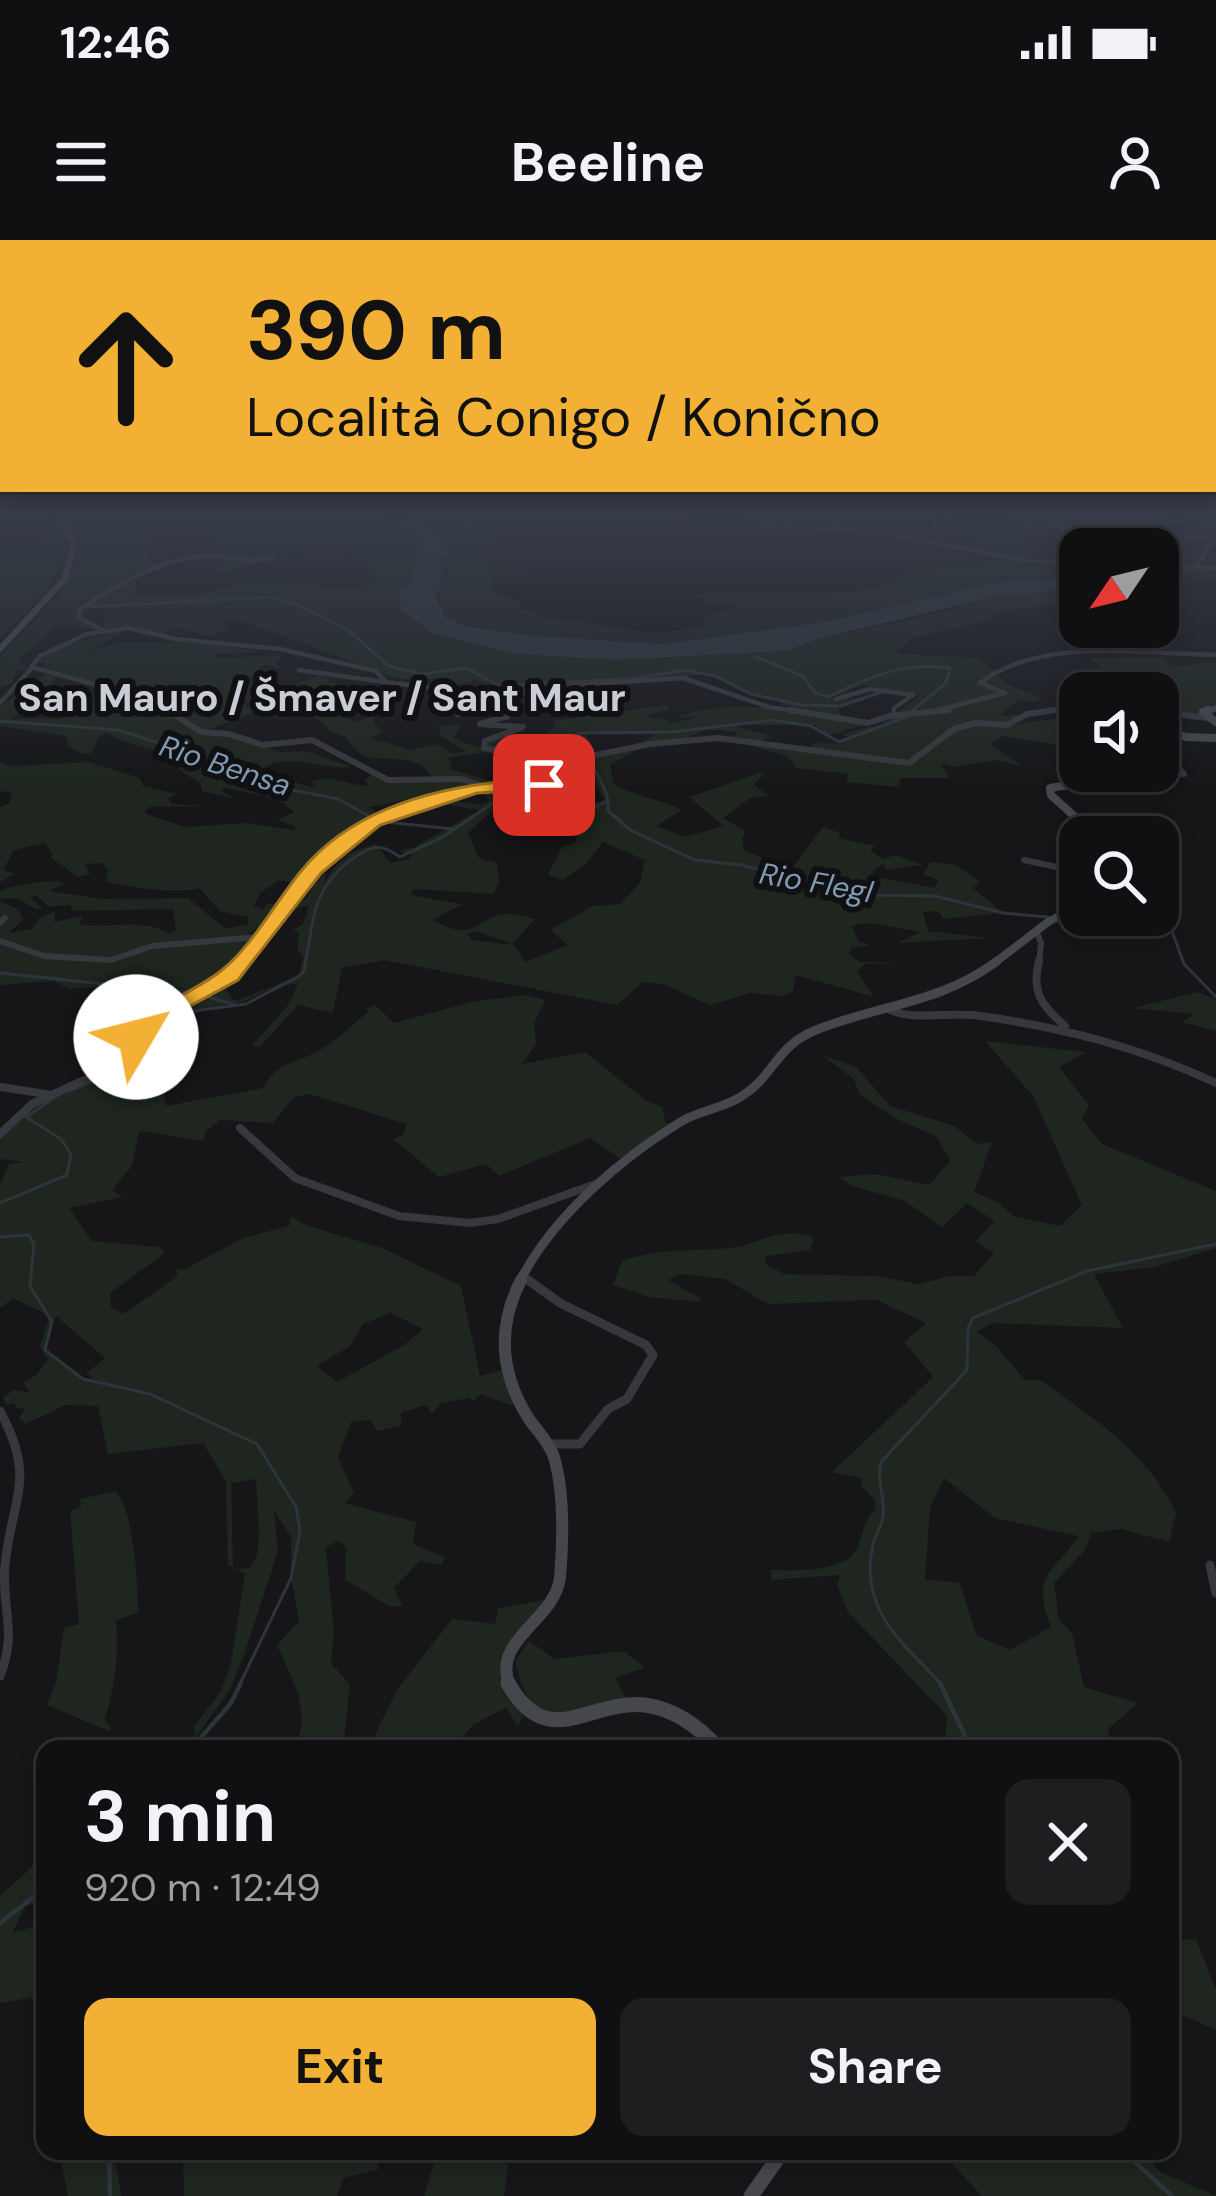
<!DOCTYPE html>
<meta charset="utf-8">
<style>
body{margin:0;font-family:"DM Sans",sans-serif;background:#1e1e20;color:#f1f3f6;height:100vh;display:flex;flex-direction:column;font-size:45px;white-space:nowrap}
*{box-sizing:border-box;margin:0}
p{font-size:39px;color:#9c9d9f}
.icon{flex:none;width:66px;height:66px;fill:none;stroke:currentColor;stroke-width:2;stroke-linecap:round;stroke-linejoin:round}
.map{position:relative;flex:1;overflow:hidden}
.side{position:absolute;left:36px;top:1500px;width:1143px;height:420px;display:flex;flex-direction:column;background:#101012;border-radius:24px;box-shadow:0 6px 18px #0003,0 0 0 3px #303032}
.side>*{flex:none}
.guide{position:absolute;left:0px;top:0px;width:1218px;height:252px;box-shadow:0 6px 18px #0003,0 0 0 3px #303032;background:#f2b134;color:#111;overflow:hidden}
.needle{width:78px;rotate:235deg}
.controls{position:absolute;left:1059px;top:288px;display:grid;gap:24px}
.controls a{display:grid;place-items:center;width:120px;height:120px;border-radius:24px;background:#101012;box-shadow:0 6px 18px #0003,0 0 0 3px #303032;font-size:60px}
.pin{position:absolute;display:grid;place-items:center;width:102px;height:102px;color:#fff;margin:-51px;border-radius:24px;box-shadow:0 6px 18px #0006}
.me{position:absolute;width:132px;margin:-66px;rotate:53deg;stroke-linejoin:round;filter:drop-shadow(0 0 9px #0008)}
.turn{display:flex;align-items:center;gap:42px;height:252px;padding:0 48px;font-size:54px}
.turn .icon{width:156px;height:156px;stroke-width:2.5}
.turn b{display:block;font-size:84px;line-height:102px}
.round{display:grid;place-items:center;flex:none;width:126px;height:126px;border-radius:24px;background:#1e1e20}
.head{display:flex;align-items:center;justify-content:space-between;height:204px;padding:0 48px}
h1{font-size:72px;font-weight:700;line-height:90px}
.primary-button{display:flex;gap:24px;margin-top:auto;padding:24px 48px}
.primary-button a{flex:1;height:138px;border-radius:24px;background:#f2b134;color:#111;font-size:48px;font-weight:700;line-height:138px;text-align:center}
.primary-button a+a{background:#1e1e20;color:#f1f3f6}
.status{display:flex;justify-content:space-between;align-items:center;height:84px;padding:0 60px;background:#101012;direction:ltr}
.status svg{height:33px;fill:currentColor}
header{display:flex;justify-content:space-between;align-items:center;height:156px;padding:0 48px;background:#101012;font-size:54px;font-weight:700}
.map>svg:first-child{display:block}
.green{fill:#1e261f;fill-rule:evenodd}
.water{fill:#2c353c}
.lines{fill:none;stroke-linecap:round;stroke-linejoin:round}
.stream-far1{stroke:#2c353c;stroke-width:3}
.stream{stroke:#2c353c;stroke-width:4.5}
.street-far3{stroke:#37383d;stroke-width:4.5}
.street-far2{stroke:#37383d;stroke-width:6}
.street-far1{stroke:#37383d;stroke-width:8}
.street{stroke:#37383d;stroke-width:9}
.secondary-far4{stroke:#45474d;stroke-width:6}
.secondary-far3{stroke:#45474d;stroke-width:8}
.secondary-far2{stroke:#45474d;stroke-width:9}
.secondary-far1{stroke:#45474d;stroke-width:12}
.secondary{stroke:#45474d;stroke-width:15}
.route{fill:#f2b134;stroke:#9d7322;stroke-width:3}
.labels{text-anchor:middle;stroke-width:12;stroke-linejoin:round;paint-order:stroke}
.far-water-label{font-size:30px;font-style:italic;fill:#7f9bb3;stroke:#111113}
.far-district-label{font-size:39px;font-weight:bold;fill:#c9ccd4;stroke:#111113}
</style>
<div class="status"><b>12:46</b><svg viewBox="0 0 49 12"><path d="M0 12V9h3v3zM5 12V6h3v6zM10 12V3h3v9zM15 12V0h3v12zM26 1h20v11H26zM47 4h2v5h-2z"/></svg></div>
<header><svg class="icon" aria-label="menu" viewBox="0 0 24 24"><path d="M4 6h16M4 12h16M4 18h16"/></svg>Beeline<svg class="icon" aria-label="person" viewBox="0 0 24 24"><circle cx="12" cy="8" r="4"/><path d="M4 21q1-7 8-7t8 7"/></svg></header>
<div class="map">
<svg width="1216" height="1956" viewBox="0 0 1216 1956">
<rect width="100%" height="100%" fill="#161618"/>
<path class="green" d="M53,274H119L115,276L126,277L117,280C135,296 154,296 176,291L177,286L125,274H141L158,281L143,274H380L419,301L411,342L398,351L401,371L432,393L517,414L616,420L788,411L813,400L929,376L992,357L1080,348V362L1003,370L976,384L912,398L895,413L975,418L994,429L1004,443L1041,458L1036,461L1042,463L1018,460L1000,476L1027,474L1010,485L1080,475V509L1004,496L989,504L1022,526L998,520L954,527L940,523L950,538H900L899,547L846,542L848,534L797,528L786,516L729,499L739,492L705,489L687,499L637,506L655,494L586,493L590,508L575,513L571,503L548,508V521L483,512L447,518L452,525L449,529C489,538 569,573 605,560L581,520L630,510L633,512L610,525L614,544C637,558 659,558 682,570L656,586L684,597L724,586L689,557L759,533L764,535L753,544L769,556L750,558L723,578L746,591L742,599L744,610L791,630L823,587L840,593L838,598L875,606L870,610L883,619L896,615L923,625L887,630L883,624L872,632L876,637L935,648L938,640L923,634L931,622L956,625L980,642L973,648L1003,673L944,679L938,671L923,672L928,691L990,698L897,703L921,692L869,683L852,686L858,701L869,705L851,709L849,714L860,722L902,723L865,724L857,731L874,757L796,735L793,751L783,756L751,753L710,765L663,744L643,742L617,765L384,720L342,728L333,773L298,765L260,807L252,806L289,764L298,743L272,748L243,762L184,771L165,801L162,791H144L194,755H161L123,746L69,749L54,741L0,745V661L19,670L23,680L9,693L32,689L39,678L55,671L54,682L84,676L78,684C112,690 139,676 170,694L176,690L173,669L73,671L70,665L49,667L36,655L31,658L42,668L35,669L17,658L0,659V651C13,645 53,638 66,643L49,651L102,659L188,658L226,689L248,684V677L220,671L199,648C182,655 125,647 106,641L108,629L101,623L85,624L90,634L78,637L50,617L53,614L45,603L14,610L3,630L15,634L0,642V567L10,563L11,553L0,551V521L9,526L89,522L140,538L143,546L176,554L168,559L172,564L207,566L149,567L144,573L185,587L248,583L293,590L296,587L277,580L294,572L277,559L225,548L221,551L236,559L202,551L200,543L179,530L181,525L164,523L173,516C150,508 125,505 107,493L98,497L92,513L84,514L69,507L66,496L0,486V467L45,434L56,437L46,454L11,479H59L79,469L76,464L111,458L120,471L182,459L154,449L104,447L43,431L46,423H37C62,401 94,400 123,390L100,388L105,380L101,367H86L81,373L96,389L58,385L18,421L31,429L17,431L12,443L0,448V418C31,372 117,325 53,274ZM195,288L226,313L202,317L203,324L215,317L226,323L215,324L214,329L226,331L326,307L347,311L376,338L360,349L251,341L197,355L131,356L137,343L134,340L160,324L153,323L149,315L155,302ZM237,379L398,439H438L461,445L474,440L529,451L712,434L741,452L783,461L781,465L843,478L837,468L866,458L827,459L863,445L919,457L881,484L842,494L850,498L842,504L813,503L812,508L763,501L770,496L732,485H815L827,496L867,484C804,474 736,454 675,478L699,477L665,485L670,481L645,476L670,469L666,465L552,481L555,486L531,505L491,499L479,508L453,498L461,485L438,486L441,496L466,511L453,514L436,504L410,510L371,498L383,492L374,483V474L357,482L317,469L342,470L338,466L358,449L327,442L330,439L318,435L287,448L245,441L264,425L285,428L275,424L282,416L219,418L213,414L262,412L208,403L117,402L87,413L129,388L163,394L176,387L207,396L229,390L226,382ZM228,457C254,459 265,477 288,480L271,465C288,461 321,477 331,492L346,497C364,531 388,512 416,523C427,527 428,535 438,541H391L371,534L365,541L370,546C344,546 336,533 309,542L316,544L312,547L259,532C282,509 321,531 352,527L307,511L280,512L229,494L201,492L253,473L251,468ZM479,547L489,560L481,565L441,559L437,563L479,570L415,607L400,611L412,615L409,619L390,623L376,604C350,611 337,620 324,644L327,624L302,646L311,650L307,658L283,673L309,665L303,684L293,690L299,692L297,709L303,717L299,736L238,760H232L226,749L216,746L259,697L247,695L277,674L274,664H267L263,670L254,666L260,653L279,640L299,644L373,581L419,564L413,562L379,574L369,567ZM508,556L537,558L592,573L581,583L575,603L562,607L548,635L563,640L585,625L603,602L645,620L640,643L620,664L593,666L550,690L568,705L525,722L514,705L471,700L468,694L476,691L512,704L535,679C527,678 514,673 506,674C471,679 476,704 433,680L462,664L411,655L414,649L494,654L499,641L497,623L479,618L468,593Z
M409,274H462L477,287L550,297L491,298L501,303L484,313L493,329L544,336L495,333L490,350L524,364L518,368L539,371L536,376C552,379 569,379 586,382C623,389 659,399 701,386L704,379L738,364L712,363L690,354L849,352L888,345L896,336L1005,318L970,308L978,296L958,293L964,279L1030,284L1027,321L1022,324L1080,328V338L999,343L825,382L664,404L532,396L454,383L439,371L440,319L447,302L411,281Z
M49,292L69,293C74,310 72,332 57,342L66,317L60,318L64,321L46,350L56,344L0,406L46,351L0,398V299L36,300Z
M1145,296L1209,300L1192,326L1216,329V338L1158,337V309H1152Z
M1163,417L1172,427L1216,422V468L1198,476L1158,472V453H1130L1090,418Z
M1197,752L1216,759V791L1182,782L1194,774L1133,768Z
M526,755L545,760L534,784L536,804L522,824L585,812L648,862L662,867L666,883H680L627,923L590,898L499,936L486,924L439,937L393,899L402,896L407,884L309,854L294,857L273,883L220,880L206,891L204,901L139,891L132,926L112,950L123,957L69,968L92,1001L159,1007L165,1013L110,1053L111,1067L123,1074L178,1036L176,1029L183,1030L243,998L289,986L291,976L305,985L382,1008L461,1046L480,1136L510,1128L519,1162L511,1165L481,1154L472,1162L469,1158L441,1163L432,1174L426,1165L401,1173V1186L377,1191L371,1180L351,1182L338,1217L354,1253L344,1263L416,1282L413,1304L446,1318L440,1325L420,1321L394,1348L402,1365L391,1367L345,1340L346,1307L338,1301L326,1307L334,1393L331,1423L350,1445L343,1509H292C316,1478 290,1435 277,1405L299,1381L291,1338V1296L274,1271L278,1311L244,1415L230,1450L187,1509H172L196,1494L194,1487L221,1451L231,1423L245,1334L228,1325L226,1241L203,1203L108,1214L98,1166L65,1165L26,1184L19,1178L25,1168L18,1169L13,1163L6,1165L3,1157L14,1150L30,1153L23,1142L36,1135L48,1120L40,1106L50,1076L13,1058L0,1068V945L9,924L23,922L0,919V897L20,874L89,840L94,844L162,841L166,866L263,848C277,821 296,824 320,810C337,800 352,785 368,772L366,768L375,765L394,783L476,761ZM390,1073L423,1089L404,1105L337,1142L317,1126L350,1106L363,1084ZM56,1076L105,1118L87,1133L93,1139L85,1138L44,1108ZM256,1239L259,1290L257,1315L250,1328L233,1329L231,1243Z
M985,801L1086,812L1059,827L1089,865L1082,879L1102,904L1216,951V1008L1155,1027L1094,1034L1123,1088L992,1083L977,1092L997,1107L1025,1140H1040C1092,1177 1148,1212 1176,1273L1169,1302L1121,1289L1091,1293L1085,1310L1054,1343L1059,1380L1072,1393L1084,1447L1138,1463L1108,1489L1112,1509H950L945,1499L947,1476L848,1372L837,1346L840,1335L771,1340L770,1330C797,1330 849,1334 859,1304C864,1290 864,1278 876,1269L874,1259L862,1247L861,1238L832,1232L933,1137L904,1102L926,1083L876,1060L768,1064L725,1039L681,1034L668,1040L702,1059L698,1062L649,1057L613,1045L622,1021C664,1007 687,1012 729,1008C758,1005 783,984 814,998L810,1010L766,1016L765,1024L784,1034L876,1036L919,1044L950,1036H974L994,1013L976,1001L995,981L967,963L942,987L905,961L853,946L838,937L876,934L929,945L950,921L937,897L893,877L860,855L854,839L822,815L856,827L890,866L954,886L978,904L992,902L974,952L998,962L1013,976L1060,986L1082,965L1033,856ZM944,1238L995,1278L1078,1296C1053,1336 1030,1332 1051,1387L1010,1410L976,1395L960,1343L925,1339L930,1267Z
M115,1251C134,1269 138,1345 138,1373L116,1380C119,1422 115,1441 105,1480L111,1487L109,1491L47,1465L56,1443L64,1388L79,1384L70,1271L81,1267L80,1259Z
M555,1358L518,1395L506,1436L527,1469L518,1486L506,1468L474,1484L458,1502L464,1509H368L397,1450L452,1379L495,1384L498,1368Z
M529,1401L555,1419L624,1411L645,1428L615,1438L627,1459C568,1475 530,1496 515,1420Z
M45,1615V1651L27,1659L45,1655V1659L25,1667L12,1693L45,1683V1755L0,1763V1656Z
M1196,1699L1216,1750V1790L1170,1769V1700Z
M59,1911H114L121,1956H68Z
M183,1911H376L379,1929L343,1938L337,1956H184Z
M438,1911H510L504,1956H424Z
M940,1911H1142L1160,1932L1216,1956H982Z"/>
<path class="water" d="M380,274H409L411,281L445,298L450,315L440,319L442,341L436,357L445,377L467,386L532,396L664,404L825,382L999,342L1080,338V348L992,357L814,400L788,411L616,420L517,414L432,393L401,370L398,350L411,342L419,301Z"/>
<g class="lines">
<path class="stream-far1" d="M86,367L270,357L296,364L348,390L389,426L422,434L467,428L499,446L640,438L684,430L715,436L751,454L801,465L841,466L882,452
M754,416L803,436L815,453L828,457C869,437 904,421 950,428L946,443L913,470
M0,481L118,490L227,525L273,546L338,559L374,579
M608,560V571L632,591L695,620L741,625L868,655L935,656L1003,673L1048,677
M386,582L453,589
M1164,669L1184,724L1216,757
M0,733L189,753
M199,754L235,765
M68,851L163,815L172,788L186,772L246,764L299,736L304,731C314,680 311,645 358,615C376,604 383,605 400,617L443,597L509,552L596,567L608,560C602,533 580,513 578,493L673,492L772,480L811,486L839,502L906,477
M0,963L67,935L71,914L61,899L26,877L54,858
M0,997L29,995L34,1004L30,1046L52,1082L45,1110L83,1139L150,1154L257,1204L296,1267L300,1291L291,1338L239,1446
M943,1446C902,1402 858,1370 873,1304C875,1295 882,1286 883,1277C886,1259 876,1242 881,1222L967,1130L968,1088L973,1078L1087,1031L1216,1004"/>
<path class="stream" d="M940,1443L971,1509
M191,1509L231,1463L241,1443
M0,1683L45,1648
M109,1911L110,1956
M1123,1911L1172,1956"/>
<path class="street-far3" d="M650,274L884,293L1027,321L1080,324
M1086,274L1216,284
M940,276L1212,299
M924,300L941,275
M1158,326L1216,328
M1196,327L1216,294
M102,390L78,377L81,369C118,344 165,316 210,316C240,315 239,325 274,317
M299,430L384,442
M836,459L870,449L913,455L894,468V473
M0,463L31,429
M1158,472L1169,473
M176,473L183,459L178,455L104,447L31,427L40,416L87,394L128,388L176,399L280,409L376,431L386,442L501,457L574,445L683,438L769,467L808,473
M459,473L485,456
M467,473L511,470L509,473
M926,473L1005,453L980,443C1042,396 1143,414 1216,415
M1032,473L1080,467"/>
<path class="street-far2" d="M177,470L175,475L201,492L229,494L263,505L312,500L388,540L461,539L483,546
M464,470L458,474L507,470
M511,470L508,476L480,484L523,487L485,501L484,508L512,513L548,508L550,542
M790,470L868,483L889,476L949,470
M1158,472L1208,478
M1157,532L1184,534L1172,522
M1096,593L1111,578
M1024,620L1080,632
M0,683L5,678
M1036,690L1041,703L1039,724
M0,701L44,716L111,720L152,706L259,697
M238,724C300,640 353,575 460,551C498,543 533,549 569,533L571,520L650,504L718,498L909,523L954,489L975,483L1007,485L1027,474L1055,470"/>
<path class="street-far1" d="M1039,721C1031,752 1042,766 1065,786
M888,769C914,782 952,771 981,776C1064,788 1139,807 1216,843
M1,847L52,855
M240,888L295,938L399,976L470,983L498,979L601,942
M0,894L32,864L91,837L159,775L230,735L240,721
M522,1035L532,1043"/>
<path class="street" d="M528,1040L560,1063L646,1105L653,1115L627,1159L608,1169L580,1204H551
M0,1171C37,1240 12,1256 5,1325C1,1369 18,1391 0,1436
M1210,1325L1216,1353"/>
<path class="secondary-far4" d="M106,274H122
M0,409L65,339L75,302L49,274
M1205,473L1216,468"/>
<path class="secondary-far3" d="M1208,470L1203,472L1216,482
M1158,488L1186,497L1216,498
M1158,511L1173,522L1158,530
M1097,597L1051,555L1050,548L1158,531
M993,724L1048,682L1080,665"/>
<path class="secondary-far2" d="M519,1043C551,978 621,918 682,881C701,870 724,868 742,856C773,837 777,805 816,790C878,765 942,763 997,721"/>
<path class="secondary-far1" d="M510,1446C490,1400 556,1380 560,1337C563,1301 564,1251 554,1217C549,1202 538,1192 529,1179C500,1134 497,1087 521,1040"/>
<path class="secondary" d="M508,1443C548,1514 589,1459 645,1465C675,1469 700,1488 719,1509
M751,1956L783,1911"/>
</g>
<linearGradient id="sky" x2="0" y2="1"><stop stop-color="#0c0c0d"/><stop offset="0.5" stop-color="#363c48"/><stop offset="1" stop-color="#363c48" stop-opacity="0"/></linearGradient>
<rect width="1216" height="548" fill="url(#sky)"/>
<path class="route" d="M544,539L553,545L550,549L477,553L380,585L321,633L238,740L177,773L144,802H127L124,797C151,764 190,756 222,730C253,705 276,661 302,630C360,560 458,542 544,539Z"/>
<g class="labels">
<g class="far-water-label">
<text transform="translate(225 526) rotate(18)" y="10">Rio Bensa</text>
<text transform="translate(816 643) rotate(10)" y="10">Rio Flegl</text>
</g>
<g class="far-district-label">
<text x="322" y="471">San Mauro / Šmaver / Sant Maur</text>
</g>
</g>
</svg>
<div class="controls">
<a><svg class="needle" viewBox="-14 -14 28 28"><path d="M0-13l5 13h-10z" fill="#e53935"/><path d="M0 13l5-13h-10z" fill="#9c9d9f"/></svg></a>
<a><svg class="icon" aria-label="sound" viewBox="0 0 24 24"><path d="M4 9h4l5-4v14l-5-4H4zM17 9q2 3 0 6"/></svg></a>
<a><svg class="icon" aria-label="search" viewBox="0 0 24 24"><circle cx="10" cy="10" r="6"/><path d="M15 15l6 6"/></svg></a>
</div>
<div class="pin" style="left:544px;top:545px;background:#d93025"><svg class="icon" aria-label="arrive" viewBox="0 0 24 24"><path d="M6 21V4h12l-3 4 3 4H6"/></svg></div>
<svg class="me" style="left:136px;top:797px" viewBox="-20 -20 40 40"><circle r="19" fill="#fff"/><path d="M0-13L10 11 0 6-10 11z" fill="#f2b134"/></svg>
<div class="guide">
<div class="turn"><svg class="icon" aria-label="ahead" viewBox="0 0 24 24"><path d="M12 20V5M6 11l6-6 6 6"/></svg><div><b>390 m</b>Località Conigo / Konično</div></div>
</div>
<section class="side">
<div class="head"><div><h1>3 min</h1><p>920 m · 12:49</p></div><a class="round"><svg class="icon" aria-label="close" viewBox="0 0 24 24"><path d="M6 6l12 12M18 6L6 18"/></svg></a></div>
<div class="primary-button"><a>Exit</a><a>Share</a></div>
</section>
</div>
